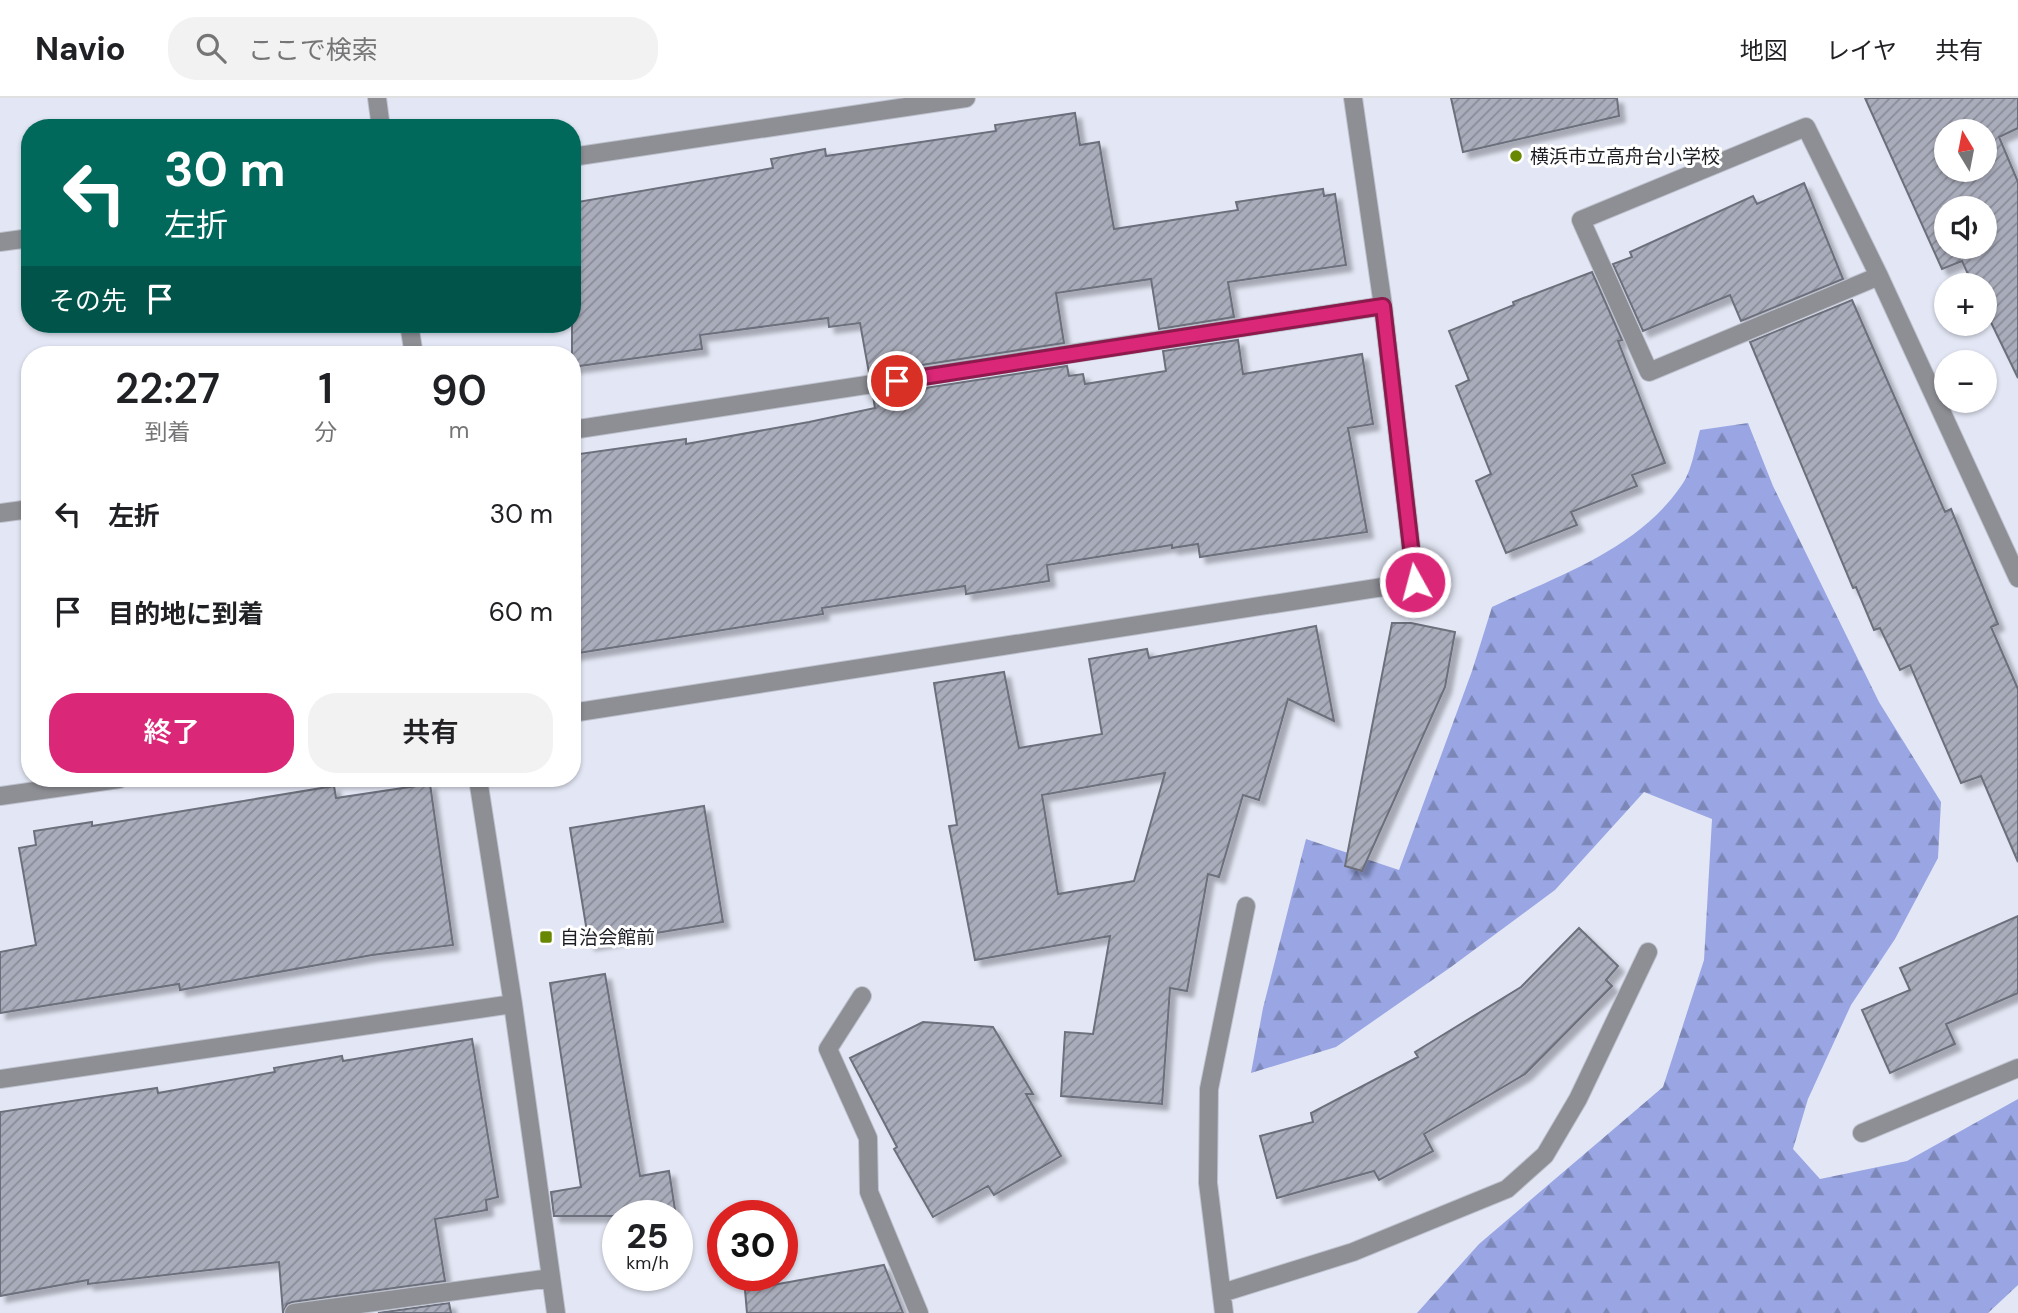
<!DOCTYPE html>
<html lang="ja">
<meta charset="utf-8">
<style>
body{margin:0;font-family:"DM Sans","Noto Sans JP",sans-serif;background:#f2f2f2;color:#202124;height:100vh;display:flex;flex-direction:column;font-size:26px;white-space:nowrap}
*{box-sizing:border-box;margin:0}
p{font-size:23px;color:#757577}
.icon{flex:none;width:38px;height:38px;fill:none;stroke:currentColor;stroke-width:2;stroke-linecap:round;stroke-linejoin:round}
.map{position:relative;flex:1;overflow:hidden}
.side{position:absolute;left:21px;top:248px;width:560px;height:441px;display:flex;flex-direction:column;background:#fff;border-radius:28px;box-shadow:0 2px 5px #0004}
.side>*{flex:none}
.top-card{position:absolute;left:21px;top:21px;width:560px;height:214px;border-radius:28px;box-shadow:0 2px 5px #0004;background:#00695c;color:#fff;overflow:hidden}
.needle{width:46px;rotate:350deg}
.controls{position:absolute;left:1934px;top:21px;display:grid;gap:14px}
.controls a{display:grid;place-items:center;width:63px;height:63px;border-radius:50%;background:#fff;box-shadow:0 2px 5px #0004;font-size:35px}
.speed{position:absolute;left:602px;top:1102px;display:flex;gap:14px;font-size:35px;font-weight:700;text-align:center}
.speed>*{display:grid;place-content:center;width:91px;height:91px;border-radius:50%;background:#fff;box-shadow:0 2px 5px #0004;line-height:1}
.speed small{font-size:18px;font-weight:400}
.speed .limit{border:10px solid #d22;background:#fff;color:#111}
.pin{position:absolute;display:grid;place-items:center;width:60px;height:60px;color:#fff;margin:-30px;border:4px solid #fff;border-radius:50%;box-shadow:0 2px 7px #0007}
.me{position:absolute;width:77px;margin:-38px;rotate:353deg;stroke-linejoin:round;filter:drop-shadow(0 0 5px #0008)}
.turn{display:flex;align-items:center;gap:24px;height:147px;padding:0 28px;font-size:32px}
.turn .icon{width:91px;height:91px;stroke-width:2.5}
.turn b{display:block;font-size:49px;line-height:60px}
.then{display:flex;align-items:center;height:66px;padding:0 28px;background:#0003;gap:14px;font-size:26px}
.eta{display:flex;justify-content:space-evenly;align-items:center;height:119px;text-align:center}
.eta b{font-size:42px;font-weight:600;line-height:49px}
.button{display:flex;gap:14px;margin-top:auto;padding:14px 28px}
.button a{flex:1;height:80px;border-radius:28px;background:#db2777;color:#fff;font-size:28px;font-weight:600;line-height:80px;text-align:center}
.button a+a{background:#f2f2f2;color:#202124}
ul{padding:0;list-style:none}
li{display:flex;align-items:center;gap:21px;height:98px;padding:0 28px}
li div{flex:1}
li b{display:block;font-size:26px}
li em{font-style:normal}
header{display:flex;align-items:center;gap:42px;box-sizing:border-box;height:98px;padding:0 35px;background:#fff;border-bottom:2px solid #e0e0e0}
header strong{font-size:33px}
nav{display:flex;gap:38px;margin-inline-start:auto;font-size:24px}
.search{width:490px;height:63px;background:#f2f2f2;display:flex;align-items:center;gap:18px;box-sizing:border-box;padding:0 24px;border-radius:28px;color:#757577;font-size:26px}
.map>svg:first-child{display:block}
.forest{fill:url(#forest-firs)}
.building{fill:url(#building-hatch);stroke:#6c6f7b;stroke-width:2;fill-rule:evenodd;filter:url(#shadow)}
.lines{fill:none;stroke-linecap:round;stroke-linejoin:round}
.minor-casing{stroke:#bfc3cf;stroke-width:20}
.minor{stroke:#8e8f95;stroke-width:18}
.route-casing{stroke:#8e194d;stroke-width:18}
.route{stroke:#db2777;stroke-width:12}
.poi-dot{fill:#688803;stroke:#fff;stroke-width:2.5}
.labels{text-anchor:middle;stroke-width:6;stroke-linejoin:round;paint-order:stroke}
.poi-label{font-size:19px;fill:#1b1d22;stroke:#fff;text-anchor:start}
</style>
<header>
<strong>Navio</strong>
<div class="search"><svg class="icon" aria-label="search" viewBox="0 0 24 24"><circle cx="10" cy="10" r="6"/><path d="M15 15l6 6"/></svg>ここで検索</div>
<nav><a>地図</a><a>レイヤ</a><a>共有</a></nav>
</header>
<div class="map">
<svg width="2018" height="1215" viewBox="0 0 2018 1215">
<defs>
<pattern id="forest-firs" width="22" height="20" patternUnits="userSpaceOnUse" patternTransform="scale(1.75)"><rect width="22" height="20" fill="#99a6e3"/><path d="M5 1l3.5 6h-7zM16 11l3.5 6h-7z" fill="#7c87b8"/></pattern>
<pattern id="building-hatch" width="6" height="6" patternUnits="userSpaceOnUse" patternTransform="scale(1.75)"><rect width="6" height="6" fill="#a9acba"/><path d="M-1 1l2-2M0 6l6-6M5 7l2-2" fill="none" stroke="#898b97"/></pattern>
<filter id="shadow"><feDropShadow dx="6" dy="6" stdDeviation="2" flood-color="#0004"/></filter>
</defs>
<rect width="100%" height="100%" fill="#e3e7f5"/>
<path class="forest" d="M1748,325L1773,388L1879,604L1941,704L1938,760L1895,841L1851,907L1808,1001L1793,1051L1820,1081L1907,1063L2018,1001V1187L1988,1215H1417L1479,1146L1663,989L1704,862L1712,721L1644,694L1555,792L1451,869L1336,949L1251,975L1263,910L1306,741L1399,772L1472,573L1492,509C1558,478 1638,451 1681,388C1692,374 1695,349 1700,332Z"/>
<path class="building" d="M1451,0H1617L1619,18L1463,54Z
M1865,0H2018V30L1999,39L2018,84V280L1984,210V187H1973L1962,163L1942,171ZM1946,33H1984V72H1946ZM1946,110H1984V149H1946Z
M1075,15L1080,47L1099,44L1114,131L1238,112L1236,104L1323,91L1324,98L1335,96L1346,167L1228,184L1234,219L1159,231L1151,181L1056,195L1064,245L869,275L860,225L829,229L828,220L700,237L702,251L572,269V105L773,70L771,61L825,51L826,58L996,33L995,27Z
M1804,85L1843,181L1741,223L1730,197L1643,233L1613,166L1632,159L1630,154L1753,98L1757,106Z
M1592,174L1622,242L1618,243L1665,365L1632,377L1637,388L1571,414L1577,427L1506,455L1476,383L1491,376L1456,288L1469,282L1449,233L1514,207L1513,204Z
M1852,202L1945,414L1951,411L1998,526L1991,529L2018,591V764L1981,678L1961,685L1910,567L1900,572L1880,530L1874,532L1856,489L1853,490L1750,244Z
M1238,242L1243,276L1362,256L1373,326L1348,330L1367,434L1200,459L1198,446L1172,450V447L1047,467L1049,483L966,496L965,488L822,510L823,516L572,556V357L686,341V346L809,324L875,310L873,298L1067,268L1069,278L1083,276L1085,286L1166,273L1163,253Z
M1392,525H1411L1455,534L1445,589L1362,773L1345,768Z
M1316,528L1334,623L1288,601L1259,702L1243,697L1219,779L1208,776L1187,893L1170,890L1162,1006L1061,998L1065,934L1093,936L1110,838L975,862L949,728L957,727L934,585L1004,574L1019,650L1102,636L1089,561L1147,551L1149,560ZM1165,675L1134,783L1058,796L1042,697Z
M430,686L453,847L372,857L180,892L179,886L0,915V854L36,847L19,750L36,747L34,733L92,724V728L334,688L336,700Z
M704,708L723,824L589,846L570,730Z
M2018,818V895L1946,926L1955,946L1890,975L1862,912L1910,892L1900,870Z
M1579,830L1618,868L1606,882L1612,888L1525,976L1424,1036L1433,1053L1379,1082L1374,1073L1277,1100L1260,1038L1313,1024L1311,1015L1418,959L1415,954L1521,889Z
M605,876L640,1078L669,1073L676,1118H554L551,1094L581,1089L550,885Z
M923,924L993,929L1033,996H1026L1061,1058L994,1097L988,1088L933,1119L894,1051L897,1049L850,960Z
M472,941L498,1099L486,1102L487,1112L435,1121L445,1183L292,1204L287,1206L283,1215L279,1164L88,1186V1182L0,1198V1014L157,990L158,995L275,974L274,970L342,958L343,963Z
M884,1167L903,1215H747L745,1192Z
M449,1205L451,1215H378Z"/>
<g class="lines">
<g class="minor-casing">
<path id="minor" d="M377,0L381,30
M572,59L966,0
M0,144L30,140
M1879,178L1649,274L1581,122L1806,29L1879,178L2018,480
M409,226L414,257
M572,332L1383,208
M0,415L30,411
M572,615L1415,484L1383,208L1353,0
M478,681L513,906L556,1215
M0,698L119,681
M862,898L828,951L868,1040L869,1094L919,1215
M0,981L513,906
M1862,1035L2018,970
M1222,1195L1353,1154L1507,1091L1545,1057L1578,1001L1648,854
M294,1215L551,1180
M1224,1215L1208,1085L1209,991L1246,808"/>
</g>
<use href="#minor" class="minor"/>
</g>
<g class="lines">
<g class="route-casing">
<path id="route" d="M897,283L1383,208L1415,484"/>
</g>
<use href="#route" class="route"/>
</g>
<g class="poi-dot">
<circle cx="1516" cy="58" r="7"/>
<rect x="539" y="832" width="14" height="14" rx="3.5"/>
</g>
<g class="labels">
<g class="poi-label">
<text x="1530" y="65">横浜市立高舟台小学校</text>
<text x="560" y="846">自治会館前</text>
</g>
</g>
</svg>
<div class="controls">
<a><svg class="needle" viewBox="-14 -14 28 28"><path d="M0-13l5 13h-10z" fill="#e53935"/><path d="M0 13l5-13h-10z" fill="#757577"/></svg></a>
<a><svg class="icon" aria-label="sound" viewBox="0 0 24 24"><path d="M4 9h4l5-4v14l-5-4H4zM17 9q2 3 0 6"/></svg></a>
<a>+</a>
<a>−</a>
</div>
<div class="speed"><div>25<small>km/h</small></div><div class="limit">30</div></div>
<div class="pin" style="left:897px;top:283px;background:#d93025"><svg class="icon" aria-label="arrive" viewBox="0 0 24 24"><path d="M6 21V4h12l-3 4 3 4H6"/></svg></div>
<svg class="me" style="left:1415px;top:484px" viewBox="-20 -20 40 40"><circle r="17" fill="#db2777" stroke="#fff" stroke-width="3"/><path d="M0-11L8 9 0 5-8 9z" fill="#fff"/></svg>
<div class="top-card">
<div class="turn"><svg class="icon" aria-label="left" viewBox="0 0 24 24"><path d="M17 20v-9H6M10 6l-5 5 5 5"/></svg><div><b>30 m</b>左折</div></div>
<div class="then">その先<svg class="icon" aria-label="arrive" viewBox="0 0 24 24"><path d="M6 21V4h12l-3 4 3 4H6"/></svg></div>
</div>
<section class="side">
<div class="eta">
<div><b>22:27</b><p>到着</p></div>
<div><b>1</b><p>分</p></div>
<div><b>90</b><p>m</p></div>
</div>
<ul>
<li><svg class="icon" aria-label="left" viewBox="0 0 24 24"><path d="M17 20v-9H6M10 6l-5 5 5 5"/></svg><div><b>左折</b></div><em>30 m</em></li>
<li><svg class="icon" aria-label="arrive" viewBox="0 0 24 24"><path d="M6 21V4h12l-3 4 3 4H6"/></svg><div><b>目的地に到着</b></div><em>60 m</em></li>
</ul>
<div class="button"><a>終了</a><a>共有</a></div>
</section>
</div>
